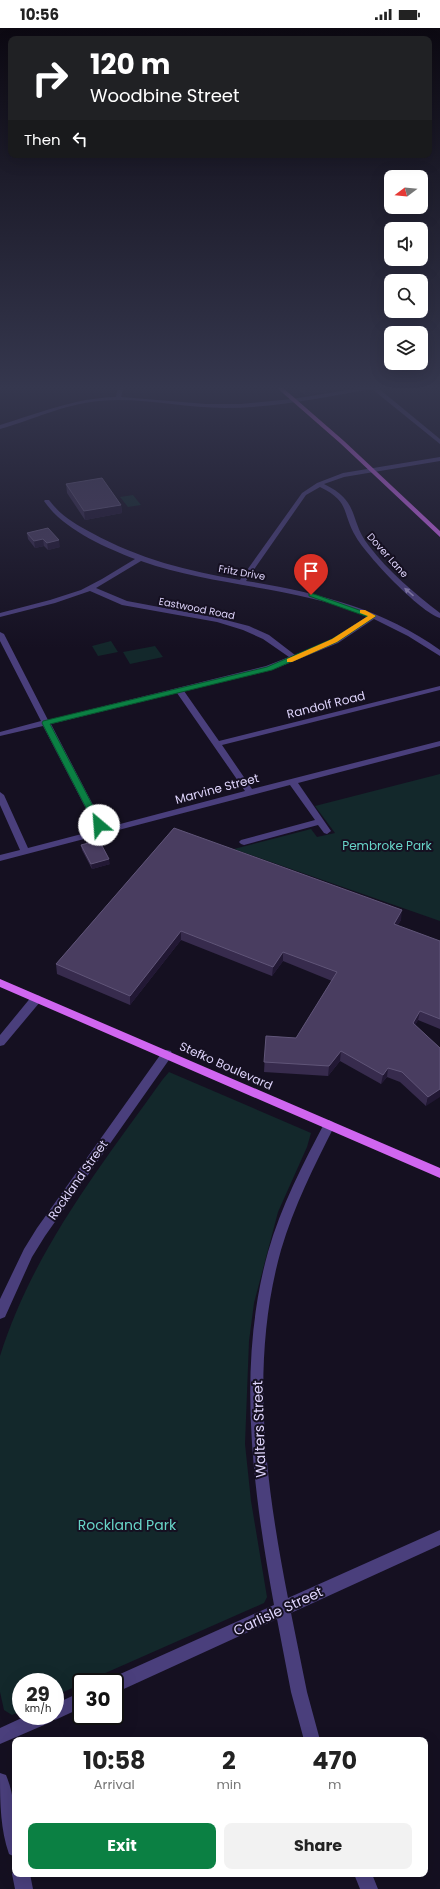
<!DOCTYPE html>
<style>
body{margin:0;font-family:Poppins,sans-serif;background:#f2f2f2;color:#222;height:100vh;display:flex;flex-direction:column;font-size:15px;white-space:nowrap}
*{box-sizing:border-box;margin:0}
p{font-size:13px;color:#767676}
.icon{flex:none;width:22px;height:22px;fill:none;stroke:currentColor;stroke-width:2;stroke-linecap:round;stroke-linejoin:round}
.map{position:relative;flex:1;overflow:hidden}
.side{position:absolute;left:12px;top:1709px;width:416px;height:140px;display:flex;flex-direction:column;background:#fff;border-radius:8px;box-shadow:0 4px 16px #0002}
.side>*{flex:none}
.hud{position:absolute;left:8px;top:8px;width:424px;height:122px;border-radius:8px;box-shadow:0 4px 16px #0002;background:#202124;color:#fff;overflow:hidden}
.needle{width:26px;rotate:254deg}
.tools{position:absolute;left:384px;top:142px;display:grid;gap:8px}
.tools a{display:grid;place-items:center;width:44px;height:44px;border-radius:8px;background:#fff;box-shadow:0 4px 16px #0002;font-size:20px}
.speed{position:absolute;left:12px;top:1645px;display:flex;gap:8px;font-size:20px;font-weight:700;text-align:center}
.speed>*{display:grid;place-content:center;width:52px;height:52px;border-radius:50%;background:#fff;box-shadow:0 4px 16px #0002;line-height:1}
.speed small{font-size:10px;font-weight:400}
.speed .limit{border:2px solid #111;border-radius:6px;background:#fff;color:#111}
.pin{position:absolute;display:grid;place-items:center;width:34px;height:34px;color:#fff;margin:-41px -17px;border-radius:50% 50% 50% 0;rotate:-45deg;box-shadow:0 0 4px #0007}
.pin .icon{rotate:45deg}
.me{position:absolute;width:44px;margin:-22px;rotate:333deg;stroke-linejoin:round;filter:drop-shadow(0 0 3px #0008)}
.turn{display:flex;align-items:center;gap:14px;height:84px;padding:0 16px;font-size:18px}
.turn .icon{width:52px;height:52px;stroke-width:2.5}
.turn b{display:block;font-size:28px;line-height:34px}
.then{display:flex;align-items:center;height:38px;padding:0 16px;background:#0003;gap:8px;font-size:15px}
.eta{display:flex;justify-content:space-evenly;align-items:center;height:68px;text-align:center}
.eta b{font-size:24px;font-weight:700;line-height:28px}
.primary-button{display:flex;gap:8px;margin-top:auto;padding:8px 16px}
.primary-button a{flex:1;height:46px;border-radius:8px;background:#0b8043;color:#fff;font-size:16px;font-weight:700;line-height:46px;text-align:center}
.primary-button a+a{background:#f2f2f2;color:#222}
.status{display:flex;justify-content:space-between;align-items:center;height:28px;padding:0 20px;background:#fff;direction:ltr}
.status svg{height:11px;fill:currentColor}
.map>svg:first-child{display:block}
.green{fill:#13282b}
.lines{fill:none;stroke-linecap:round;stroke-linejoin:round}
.minor{fill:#4a3f7c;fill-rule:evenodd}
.major{fill:#d066f0;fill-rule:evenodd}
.wall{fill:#372b4d}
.shaded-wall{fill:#221834}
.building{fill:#493d60;stroke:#605578}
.oneway{fill:#8d82b5}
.route{fill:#0b8043;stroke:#07532c}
.slow{fill:#f59e0b}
.labels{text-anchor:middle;stroke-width:4;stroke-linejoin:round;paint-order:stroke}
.far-street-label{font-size:10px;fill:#ded4fb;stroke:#151021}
.street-label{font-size:12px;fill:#ded4fb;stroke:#151021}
.park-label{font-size:12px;fill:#67d4c8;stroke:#151021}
.near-street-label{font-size:14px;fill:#ded4fb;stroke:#151021}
.near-park-label{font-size:14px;fill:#67d4c8;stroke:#151021}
</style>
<div class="status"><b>10:56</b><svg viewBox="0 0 49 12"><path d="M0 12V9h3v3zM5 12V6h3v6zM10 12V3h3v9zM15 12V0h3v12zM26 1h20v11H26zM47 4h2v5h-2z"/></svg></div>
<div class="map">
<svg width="440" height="1861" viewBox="0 0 440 1861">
<rect width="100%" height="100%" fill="#151021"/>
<path class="green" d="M133,467L141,477L128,479L120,469Z
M111,613L118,624L98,628L92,618Z
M155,618L163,629L130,636L123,624Z
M440,746V893L234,821L311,801L317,809L335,805L315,778Z
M169,1044L311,1105L307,1119L278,1184L254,1275L249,1313L245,1416L251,1473L267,1569L264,1575L85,1654H81V1656L55,1668V1654H21V1683L12,1687L4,1682L0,1664V1328C33,1223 100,1139 163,1051Z"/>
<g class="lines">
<path class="minor" d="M118,359H124L121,369L206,376H241L292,371L366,359H380L378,360L440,411V416L372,361C324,369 275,380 225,380C183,380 141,369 99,373C64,376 33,392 0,401V397C39,385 75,370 116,369Z
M440,429V433L344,449L324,456C361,474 348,491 369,518C389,544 414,565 440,585V590C420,584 367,528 356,509C341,484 351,474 320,459L306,467L246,553C316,564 383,581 440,622V628L408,608L374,591L338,615L272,642L184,663L219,713L440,658V662L222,717L252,761L440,713V718L298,755L331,803L327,806L324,805L318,797L244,817L241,816L239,814L241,812L315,792L290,757L0,833V827L20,822L0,777V764L4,767L28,820L97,802L43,698L0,708V704L41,693L0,613V604L4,606L48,692L266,638L289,629L263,611L243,602L217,594L122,577L90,563L55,575L0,589V585L50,572L81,562L102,551L135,531C104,519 63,501 44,473L45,472H49C61,488 75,496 92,505C139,531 188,543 240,552L302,465L317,455L343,445ZM141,533C215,559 294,558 368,588L332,611L295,627L269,607L249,598L218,590L127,573L96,560ZM177,665L245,763L105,800L51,696Z
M36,967L40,968L41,971L40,974L4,1017L0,1018V1007L32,968Z
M167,1022L171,1023L172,1026L171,1029L45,1208L32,1229L5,1289L0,1291V1271L24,1221L37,1200L163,1023Z
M329,1092L333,1094L335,1097C314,1138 294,1178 281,1222C249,1336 266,1457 288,1570L440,1502V1517L291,1585L307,1664L320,1712H304L291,1664L277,1591L115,1665V1654H108L109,1651L274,1577C253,1461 236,1339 268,1224C281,1178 303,1136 325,1094Z
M81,1664V1680L55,1692L52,1691L51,1694L0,1716V1700L26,1688H55V1676Z
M0,1745L6,1747C17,1773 15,1801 15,1829L9,1826C0,1800 0,1772 0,1745Z
M15,1840V1846H30L33,1861H15L12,1846Z
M354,1846H372L378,1861H360Z"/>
<path class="major" d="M276,359H282L344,413L440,503V509L340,415Z
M0,951L440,1140V1150L0,959Z"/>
</g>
<path class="wall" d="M296,359H341V361L305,367Z
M66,456L121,477L122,485L85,492L67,465Z
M48,500L60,519L48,522L44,518L35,520L28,511L27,505Z
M174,800L401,892L397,898L440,913V1001L418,992L415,997L440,1020L426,1078L400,1054L387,1049L381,1056L340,1033L328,1048L264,1044L266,1008L296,1010L332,953L283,933L272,948L181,912L130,977L57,946L56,936Z
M81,817L110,836L92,841L82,822Z"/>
<path class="shaded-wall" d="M305,359H341V361L305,367Z
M121,477L122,485L85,492L84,483Z
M43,511L44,518L35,520L34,513Z
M59,512L60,519L48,522L47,515Z
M109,831L110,836L92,841L91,836Z
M402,882L401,892L392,906L394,896Z
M181,903V912L130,977V968Z
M283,924V933L272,948L273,939Z
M420,983L418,992L411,1005L413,995Z
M341,1023L340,1033L328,1048L329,1038Z
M388,1040L387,1049L381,1056L383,1047Z
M440,1061V1069L426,1078L428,1069Z"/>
<path class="building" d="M102,450L121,477L84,483L66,456Z
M48,500L59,512L47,515L43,511L34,513L27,505Z
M174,800L402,882L394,896L440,913V991L420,983L413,995L440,1020V1061L428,1069L402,1044L388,1040L383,1047L341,1023L329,1038L264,1034L266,1008L296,1010L337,944L283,924L273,939L181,903L130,968L56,936Z
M99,812L109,831L91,836L81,817Z"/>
<defs><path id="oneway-solid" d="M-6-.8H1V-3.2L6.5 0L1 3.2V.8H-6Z"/></defs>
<use class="oneway" href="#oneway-solid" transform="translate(409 564) rotate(-139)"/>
<linearGradient id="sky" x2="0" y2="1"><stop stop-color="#0c0912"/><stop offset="0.58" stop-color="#35374e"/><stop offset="1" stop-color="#35374e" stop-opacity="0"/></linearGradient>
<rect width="440" height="620" fill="url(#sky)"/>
<path class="route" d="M311,565L376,588L337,614L272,642L50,696L103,797L99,800L96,799L42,695L43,693L267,639L332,611L368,589L309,568V565Z"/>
<path class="slow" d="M360,582H365L376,588L337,614L292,634H287V631L332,611L368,588L360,585Z"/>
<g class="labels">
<g class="far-street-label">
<text transform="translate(388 527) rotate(48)" y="4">Dover Lane</text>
<text transform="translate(242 544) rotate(10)" y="4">Fritz Drive</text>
<text transform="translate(197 580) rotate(11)" y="4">Eastwood Road</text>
</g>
<g class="street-label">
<text transform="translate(326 677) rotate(-14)" y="4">Randolf Road</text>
<text transform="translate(217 761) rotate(-15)" y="4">Marvine Street</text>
<text transform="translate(226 1038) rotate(24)" y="4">Stefko Boulevard</text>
<text transform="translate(78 1152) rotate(-55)" y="4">Rockland Street</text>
</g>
<g class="park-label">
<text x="387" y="822">Pembroke Park</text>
</g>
<g class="near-street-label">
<text transform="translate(259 1401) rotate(-92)" y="5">Walters Street</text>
<text transform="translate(278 1583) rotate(-25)" y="5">Carlisle Street</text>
</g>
<g class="near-park-label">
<text x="127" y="1502">Rockland Park</text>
</g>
</g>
</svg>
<div class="tools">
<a><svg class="needle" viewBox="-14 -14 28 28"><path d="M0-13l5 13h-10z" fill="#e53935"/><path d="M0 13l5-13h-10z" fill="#767676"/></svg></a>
<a><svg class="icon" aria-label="sound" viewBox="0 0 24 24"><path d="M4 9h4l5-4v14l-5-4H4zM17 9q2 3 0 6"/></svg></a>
<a><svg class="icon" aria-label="search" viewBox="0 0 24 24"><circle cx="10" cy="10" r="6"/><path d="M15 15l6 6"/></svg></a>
<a><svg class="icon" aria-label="layers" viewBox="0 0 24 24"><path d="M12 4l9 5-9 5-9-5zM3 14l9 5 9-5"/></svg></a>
</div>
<div class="speed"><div>29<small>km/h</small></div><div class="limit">30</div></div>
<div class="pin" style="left:311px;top:567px;background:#d93025"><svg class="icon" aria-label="arrive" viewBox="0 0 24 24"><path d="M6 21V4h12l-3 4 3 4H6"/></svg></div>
<svg class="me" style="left:99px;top:797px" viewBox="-20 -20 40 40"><circle r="19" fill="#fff"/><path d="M0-13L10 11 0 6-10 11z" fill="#0b8043"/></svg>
<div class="hud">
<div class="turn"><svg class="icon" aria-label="right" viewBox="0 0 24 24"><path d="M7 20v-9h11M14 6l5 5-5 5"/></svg><div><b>120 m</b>Woodbine Street</div></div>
<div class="then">Then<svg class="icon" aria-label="left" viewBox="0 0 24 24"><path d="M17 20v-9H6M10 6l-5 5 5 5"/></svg></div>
</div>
<section class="side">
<div class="eta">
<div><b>10:58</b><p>Arrival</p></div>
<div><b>2</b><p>min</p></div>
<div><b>470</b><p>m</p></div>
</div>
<div class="primary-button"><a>Exit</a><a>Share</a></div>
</section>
</div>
